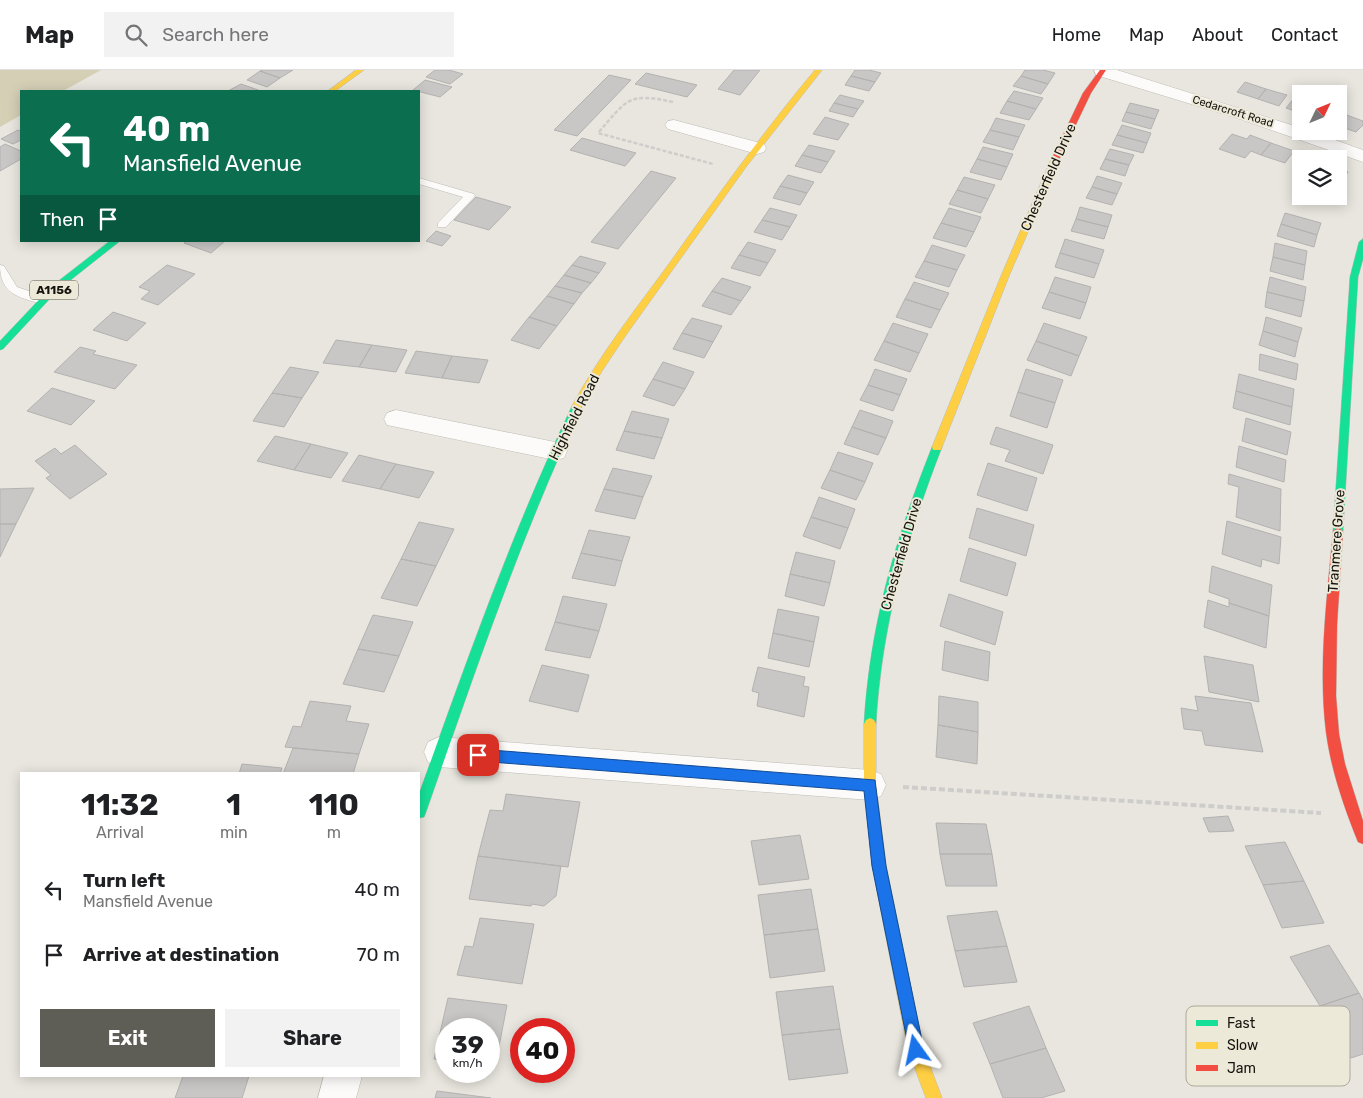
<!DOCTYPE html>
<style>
body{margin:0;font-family:Rubik,sans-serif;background:#f2f2f2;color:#202124;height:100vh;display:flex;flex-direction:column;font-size:19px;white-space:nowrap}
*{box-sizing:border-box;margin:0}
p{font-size:16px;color:#757577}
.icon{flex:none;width:28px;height:28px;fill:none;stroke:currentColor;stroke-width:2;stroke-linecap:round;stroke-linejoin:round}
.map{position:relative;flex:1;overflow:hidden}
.side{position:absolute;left:20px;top:702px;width:400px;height:305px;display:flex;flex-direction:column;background:#fff;border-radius:0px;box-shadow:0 2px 12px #0003}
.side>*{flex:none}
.hud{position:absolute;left:20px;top:20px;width:400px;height:152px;border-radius:0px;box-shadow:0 2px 12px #0003;background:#0b6e4f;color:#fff;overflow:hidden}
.needle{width:32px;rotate:47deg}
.tools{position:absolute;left:1292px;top:15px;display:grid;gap:10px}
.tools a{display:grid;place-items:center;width:55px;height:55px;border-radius:0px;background:#fff;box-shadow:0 2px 12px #0003;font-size:25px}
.speed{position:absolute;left:435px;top:948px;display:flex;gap:10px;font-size:25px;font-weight:700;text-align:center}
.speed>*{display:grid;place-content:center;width:65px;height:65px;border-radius:50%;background:#fff;box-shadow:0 2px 12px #0003;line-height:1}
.speed small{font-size:12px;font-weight:400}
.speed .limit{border:8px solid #d22;background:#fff;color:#111}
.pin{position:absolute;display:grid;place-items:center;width:42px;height:42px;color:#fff;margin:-21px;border-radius:10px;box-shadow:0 2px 8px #0006}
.me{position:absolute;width:55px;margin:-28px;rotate:348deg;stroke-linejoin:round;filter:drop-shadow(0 0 4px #0008)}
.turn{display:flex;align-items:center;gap:18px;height:105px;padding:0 20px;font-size:22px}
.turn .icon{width:65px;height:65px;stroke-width:2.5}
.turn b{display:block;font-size:35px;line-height:42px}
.then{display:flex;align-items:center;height:48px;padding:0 20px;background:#0003;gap:10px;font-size:19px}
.eta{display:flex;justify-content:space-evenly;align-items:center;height:85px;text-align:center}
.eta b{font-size:30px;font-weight:700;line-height:35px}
.cta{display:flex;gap:10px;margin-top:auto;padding:10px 20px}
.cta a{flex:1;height:58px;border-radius:0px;background:#5e5d56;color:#fff;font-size:20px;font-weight:700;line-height:58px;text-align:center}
.cta a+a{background:#f2f2f2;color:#202124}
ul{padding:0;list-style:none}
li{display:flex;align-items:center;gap:15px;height:65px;padding:0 20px}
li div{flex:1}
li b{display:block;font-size:19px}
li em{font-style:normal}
header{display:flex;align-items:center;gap:30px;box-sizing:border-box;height:70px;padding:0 25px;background:#fff;border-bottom:1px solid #e0e0e0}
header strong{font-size:24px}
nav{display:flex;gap:28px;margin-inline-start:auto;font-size:18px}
.search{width:350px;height:45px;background:#f2f2f2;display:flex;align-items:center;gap:12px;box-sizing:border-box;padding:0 18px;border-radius:0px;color:#757577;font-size:19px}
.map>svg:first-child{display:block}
.green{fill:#d5cfb6}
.building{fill:#c9c7c6;stroke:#b4b2b1}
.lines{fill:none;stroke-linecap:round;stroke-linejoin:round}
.lane-casing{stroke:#bdbbb4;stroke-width:1}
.street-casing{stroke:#bdbbb4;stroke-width:1}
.fast-casing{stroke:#bdbbb4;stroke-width:1}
.slow-casing{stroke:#bdbbb4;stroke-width:1}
.jam-casing{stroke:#bdbbb4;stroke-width:1}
.path-far1{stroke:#cecdcb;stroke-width:2.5;stroke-dasharray:4 2;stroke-linecap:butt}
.path{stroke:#cecdcb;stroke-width:4;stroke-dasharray:6 3;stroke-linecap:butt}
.lane{fill:#fcfbfa;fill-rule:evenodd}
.street{fill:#fcfbfa;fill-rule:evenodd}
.fast{fill:#16e098;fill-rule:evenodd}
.slow{fill:#ffcf43;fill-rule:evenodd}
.jam{fill:#f24e42;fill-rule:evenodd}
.route{fill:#1a73e8;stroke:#114b97}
.labels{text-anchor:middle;stroke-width:4;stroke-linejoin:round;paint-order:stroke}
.far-street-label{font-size:11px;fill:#14130d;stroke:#ede9d9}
.shield{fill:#ede9d9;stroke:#55534a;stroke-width:1}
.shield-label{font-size:12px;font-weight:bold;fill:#14130d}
.street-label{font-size:14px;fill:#14130d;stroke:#ede9d9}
.key{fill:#ede9d9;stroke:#aca99c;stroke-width:1}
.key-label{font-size:14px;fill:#14130d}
</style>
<header>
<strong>Map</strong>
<div class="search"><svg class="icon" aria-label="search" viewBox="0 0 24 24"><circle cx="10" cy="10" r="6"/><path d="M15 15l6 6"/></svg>Search here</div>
<nav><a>Home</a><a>Map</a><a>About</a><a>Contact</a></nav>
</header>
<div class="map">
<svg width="1363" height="1028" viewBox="0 0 1363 1028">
<rect width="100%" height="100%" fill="#e8e6de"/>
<path class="green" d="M0,0H101L63,21H21V45L0,57Z"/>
<path class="building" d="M263,0H293L280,8L260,1Z
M435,0H449L463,4L450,14L426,7Z
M734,0H760L740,25L718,19Z
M855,0H869L881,3L875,12L851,6Z
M1025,0H1043L1055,3L1048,14L1021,6Z
M260,1L280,8L267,17L247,10Z
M646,3L697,15L687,27L635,14Z
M609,5L631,10L577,66L554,60Z
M851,6L875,12L869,21L845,15Z
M1021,6L1048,14L1041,24L1013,16Z
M425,10L452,17L440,27L413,20Z
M1245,12L1266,19L1258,29L1237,22Z
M241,14L261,21H228Z
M1266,19L1287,25L1279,36L1258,29Z
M1014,21L1043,28L1036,39L1007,31Z
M840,25L864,31L858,39L834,33Z
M1295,27L1301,30V43L1286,38Z
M1007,31L1036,39L1029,50L1000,43Z
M834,33L858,39L853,47L829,41Z
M1130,33L1159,40L1155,49L1126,42Z
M1126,42L1155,49L1151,59L1122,51Z
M1344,44L1363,51V55L1356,62L1339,56V50Z
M825,47L849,54L838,70L813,64Z
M996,48L1025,55L1019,67L990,60Z
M1122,55L1151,63L1147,73L1117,65Z
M18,60L21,61V70L13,74L1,69Z
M990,60L1019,67L1013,80L983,72Z
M1232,64L1247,69L1250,65L1271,73L1261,85L1251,81L1245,88L1219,79Z
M1117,65L1147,73L1143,83L1112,75Z
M582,68L636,83L625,96L570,80Z
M1271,73L1294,81L1285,93L1261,85Z
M5,74L21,81V89L0,101V77Z
M809,75L835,81L828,92L802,85Z
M983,77L1013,84L1007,97L977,89Z
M1110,79L1134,85L1129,95L1105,89Z
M802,85L828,92L821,103L795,96Z
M977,89L1007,97L1001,110L970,102Z
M1105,89L1129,95L1125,106L1100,99Z
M1339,99L1348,102L1339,114Z
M651,101L676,108L618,179L591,172Z
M788,105L814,112L807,123L780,116Z
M1097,106L1122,113L1117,124L1092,117Z
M964,107L995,115L988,129L957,120Z
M780,116L807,123L800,135L773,128Z
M1092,117L1117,124L1112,135L1086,128Z
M957,120L988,129L981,143L949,134Z
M476,127L511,137L489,160L454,150Z
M1080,137L1112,145L1108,157L1076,149Z
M770,138L797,145L790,157L762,150Z
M949,138L981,147L974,162L941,153Z
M1285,143L1321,153L1317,165L1281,154Z
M1076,149L1108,157L1104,169L1071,161Z
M762,150L790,157L782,170L754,162Z
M941,153L974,162L966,177L933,168Z
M1281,154L1317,165L1314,177L1277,166Z
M436,161L451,166L442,176L426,171Z
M1065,169L1104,180L1099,194L1060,183Z
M186,171H225L211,183L184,173Z
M748,172L776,180L768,193L739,185Z
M1275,173L1307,181L1305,195L1273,187Z
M932,175L965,185L957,200L924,191Z
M1060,183L1099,194L1094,208L1055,197Z
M739,185L768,193L760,206L731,198Z
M580,186L606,193L599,203L572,195Z
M1273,187L1305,195L1303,210L1270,201Z
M924,191L957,200L949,217L915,207Z
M167,195L195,204L158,235L141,229L150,221L139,217Z
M572,195L599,203L591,213L564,205Z
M564,205L591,213L582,223L555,216Z
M1055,207L1091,217L1086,233L1049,222Z
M1270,207L1306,217L1304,231L1267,222Z
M722,208L751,217L741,231L712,221Z
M914,212L949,223L940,240L905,229Z
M555,216L582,223L574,234L547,226Z
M712,221L741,231L731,245L702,236Z
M1049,222L1086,233L1080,249L1042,238Z
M1267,222L1304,231L1301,247L1265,237Z
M547,226L574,234L557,256L529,247Z
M905,229L940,240L931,258L896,247Z
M113,242L146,253L127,271L93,260Z
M529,247L557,256L539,279L511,270Z
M1266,247L1302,258L1298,272L1263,261Z
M692,248L722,256L713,272L682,263Z
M893,253L928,264L919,283L884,271Z
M1044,253L1087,267L1079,286L1036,271Z
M1263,261L1298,272L1295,287L1259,275Z
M682,263L713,272L704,288L673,279Z
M336,270L372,275L359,297L323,293Z
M884,271L919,283L910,302L874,290Z
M1036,271L1079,286L1071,306L1027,290Z
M372,275L407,280L396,302L359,297Z
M80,277L96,281L93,284L137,295L115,319L54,302Z
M416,281L452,286L442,308L405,303Z
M1260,284L1298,294L1296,310L1259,300Z
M452,286L488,290L479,313L442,308Z
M663,292L694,302L685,319L653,309Z
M290,297L319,302L302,328L272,323Z
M875,299L907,309L900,325L868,315Z
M1026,299L1063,310L1055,333L1018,322Z
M1239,304L1294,319L1292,337L1236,321Z
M653,309L685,319L674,336L643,326Z
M868,315L900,325L893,341L860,330Z
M52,318L95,331L71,355L27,341Z
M1236,321L1292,337L1290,355L1233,338Z
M1018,322L1055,333L1047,358L1010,346Z
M272,323L302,328L284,357L253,351Z
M860,340L893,351L886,368L852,357Z
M632,341L669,349L662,368L624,361Z
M1246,348L1291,362L1287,385L1242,371Z
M852,357L886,368L878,385L844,374Z
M996,357L1053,375L1043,404L1005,391L1010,380L990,374Z
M624,361L662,368L654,389L616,380Z
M275,366L311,374L294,400L257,391Z
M311,374L348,383L331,408L294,400Z
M75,375L107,404L70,429L46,408L51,405L35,391L55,378L61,384Z
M1239,376L1286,390L1284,412L1236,397Z
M838,382L873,393L865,412L830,400Z
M359,385L396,394L380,419L342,411Z
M988,393L1037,408L1027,441L977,425Z
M396,394L434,402L419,428L380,419Z
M613,398L652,406L643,427L604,419Z
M830,400L865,412L856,430L821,418Z
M1229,404L1281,419L1280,461L1236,447L1239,417L1228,414Z
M34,418L16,454H0V419Z
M604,419L643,427L635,449L595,441Z
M819,427L855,439L848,458L811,447Z
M977,438L1034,455L1026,486L969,468Z
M811,447L848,458L840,479L803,466Z
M1227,451L1281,467L1279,494L1262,489L1261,497L1222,484Z
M419,452L454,459L436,496L401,489Z
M0,454H16L0,487Z
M589,460L630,467L622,491L581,483Z
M969,478L1016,493L1007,526L960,511Z
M796,482L835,491L830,513L790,504Z
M581,483L622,491L615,516L572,508Z
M401,489L436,496L417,536L381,528Z
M1212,496L1272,515L1269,546L1229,533V529L1209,522Z
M790,504L830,513L824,536L785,526Z
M949,524L1003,542L995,575L940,556Z
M563,526L607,534L599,561L555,552Z
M1208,530L1229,537V533L1269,546L1266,578L1204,557Z
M778,539L819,547L814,572L773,563Z
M373,545L413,552L399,586L358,579Z
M555,552L599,561L590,588L545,580Z
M773,563L814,572L809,597L768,588Z
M945,571L990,582L988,611L942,600Z
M358,579L399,586L384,622L343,614Z
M1204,586L1253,595L1259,632L1209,622Z
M542,595L589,605L578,642L529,631Z
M758,597L805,607L803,616L809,617L804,647L757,636L759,623L752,621Z
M939,626L978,632V662L938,655Z
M1195,626L1251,633L1263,682L1205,675L1202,661L1184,659L1181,638L1198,641Z
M310,631L351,636L346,651L369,654L359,684L285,677L293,656L301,657Z
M938,655L978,662L977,694L936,687Z
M293,678L359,684L353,704H283Z
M242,694L282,698L280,704H239Z
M506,724L580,732L568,797L478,786L490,740L503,741Z
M1228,746L1234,761L1209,762L1203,748Z
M936,753L986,754L992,784H940Z
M800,765L809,809L759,815L751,771Z
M1285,772L1304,811L1263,815L1245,776Z
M940,784H992L997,816H946Z
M478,786L561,796L556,826L544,836L532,834L531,836L469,829Z
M1304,811L1324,853L1282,858L1263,815Z
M811,819L818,859L764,865L758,825Z
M997,841L1007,876L955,881L947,846Z
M480,848L534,854L522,914L457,905L465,876L473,877Z
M818,859L825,901L770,908L764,865Z
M1329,875L1359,923L1320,936L1290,887Z
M1007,876L1017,912L964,917L955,881Z
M833,916L840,959L782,965L776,922Z
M1359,923L1363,930V984L1351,988L1320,936Z
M448,928L507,935L495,997L489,996V959H446V991L434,989Z
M1029,936L1046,978L990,994L973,953Z
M840,959L848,1003L789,1010L782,965Z
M1046,978L1065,1021L1041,1028H1003L990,994Z
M183,1006H249L242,1028H175Z
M437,1021L491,1028H435Z"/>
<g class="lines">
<g class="lane-casing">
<path id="lane" d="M419,108L474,124L475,126L446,157H438V153L463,127L419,114Z
M0,195L4,196L17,217L46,227V233L42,234C18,227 0,224 0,195Z"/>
</g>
<g class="street-casing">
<path id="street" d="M1094,0H1117L1301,58V61H1310L1363,80V92L1237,48L1096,5Z
M674,50L764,74L766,78L764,82L757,84L668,59L665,55L668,51Z
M396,340L555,372L564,374L567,381L564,388L555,390L387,355L384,349L387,343Z
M439,667L870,700L881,704L886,715L881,726L870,730L439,697L428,692L424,682L428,672Z
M324,1006H362L356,1028H318Z"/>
</g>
<g class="fast-casing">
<path id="fast" d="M1363,169V189L1358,207L1343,461L1338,465L1333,461L1350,207L1359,172Z
M110,171H120L58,220L3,279L0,280V271L52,216Z
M577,332L582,336C520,468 474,605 426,742L424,747L419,748V724C466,593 512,462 572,336Z
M937,373L942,377C906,470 882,554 876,654L874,658L870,660L866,658L864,654C870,554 895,470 932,377Z"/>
</g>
<g class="slow-casing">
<path id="slow" d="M356,0H364L335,21H328Z
M815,0H822L746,97L626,265L602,301L580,339H574L572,336C600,284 636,239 671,191C717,126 764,61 815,0Z
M1052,88L1059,90L1009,206L942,377L941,380H933L932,377L1001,206Z
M870,648L874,650L876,654V715L886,795L924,980L942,1028H926L908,980L872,795L864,715V654L866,650Z"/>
</g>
<g class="jam-casing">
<path id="jam" d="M1100,0H1106L1091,23L1059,90L1052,92L1051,90L1083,23Z
M1338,457L1343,461L1337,555L1336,626L1339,664L1345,694L1363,751V774L1358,772C1344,737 1331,700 1326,662C1318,596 1327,528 1333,461Z"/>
</g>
<path class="path-far1" d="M673,32C627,22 627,30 598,63L713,94"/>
<path class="path" d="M903,717L1321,743"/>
<use href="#lane" class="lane"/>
<use href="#street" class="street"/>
<use href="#fast" class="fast"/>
<use href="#slow" class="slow"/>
<use href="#jam" class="jam"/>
</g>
<path class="route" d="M478,679L875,710L886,796L924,980L922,986L916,988L911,986L909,980L872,796L864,721L478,691L474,689L472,685L474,681Z"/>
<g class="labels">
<g class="far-street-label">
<text transform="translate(1233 41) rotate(17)" y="4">Cedarcroft Road</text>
</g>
<rect class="shield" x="30" y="210.5" width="48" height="19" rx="4"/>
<g class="shield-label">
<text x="54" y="224">A1156</text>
</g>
<g class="street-label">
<text transform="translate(1048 107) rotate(-66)" y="5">Chesterfield Drive</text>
<text transform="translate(574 347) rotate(-63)" y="5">Highfield Road</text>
<text transform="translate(1336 471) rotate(-86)" y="5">Tranmere Grove</text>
<text transform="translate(901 484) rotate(-74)" y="5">Chesterfield Drive</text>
</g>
</g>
<rect x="1186" y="936" width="164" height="80" rx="8" class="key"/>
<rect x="1196" y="950" width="22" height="6" fill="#16e098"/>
<rect x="1196" y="972" width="22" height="7" fill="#ffcf43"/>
<rect x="1196" y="995" width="22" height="6" fill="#f24e42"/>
<g class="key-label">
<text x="1227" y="958">Fast</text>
<text x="1227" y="980">Slow</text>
<text x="1227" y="1003">Jam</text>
</g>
</svg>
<div class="tools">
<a><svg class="needle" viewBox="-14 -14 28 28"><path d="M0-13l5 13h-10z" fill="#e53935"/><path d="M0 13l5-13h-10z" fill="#757577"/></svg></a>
<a><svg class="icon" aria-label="layers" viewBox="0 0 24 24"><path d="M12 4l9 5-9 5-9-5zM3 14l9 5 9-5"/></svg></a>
</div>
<div class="speed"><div>39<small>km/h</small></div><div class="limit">40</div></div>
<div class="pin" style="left:478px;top:685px;background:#d93025"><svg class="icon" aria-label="arrive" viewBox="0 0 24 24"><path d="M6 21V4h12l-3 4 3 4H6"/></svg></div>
<svg class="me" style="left:916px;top:980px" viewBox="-20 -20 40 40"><path d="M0-17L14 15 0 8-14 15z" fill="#1a73e8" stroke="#fff" stroke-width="4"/></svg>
<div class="hud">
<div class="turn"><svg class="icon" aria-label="left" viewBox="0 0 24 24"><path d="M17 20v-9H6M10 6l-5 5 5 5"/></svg><div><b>40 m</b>Mansfield Avenue</div></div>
<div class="then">Then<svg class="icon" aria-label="arrive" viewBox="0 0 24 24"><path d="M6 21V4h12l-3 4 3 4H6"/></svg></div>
</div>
<section class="side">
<div class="eta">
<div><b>11:32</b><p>Arrival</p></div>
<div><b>1</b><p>min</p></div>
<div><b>110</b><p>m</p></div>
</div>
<ul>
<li><svg class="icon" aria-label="left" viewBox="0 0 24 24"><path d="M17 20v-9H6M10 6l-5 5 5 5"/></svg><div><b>Turn left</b><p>Mansfield Avenue</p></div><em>40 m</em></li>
<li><svg class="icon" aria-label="arrive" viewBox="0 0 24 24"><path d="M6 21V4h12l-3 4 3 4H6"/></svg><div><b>Arrive at destination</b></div><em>70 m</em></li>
</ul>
<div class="cta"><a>Exit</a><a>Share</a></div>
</section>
</div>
